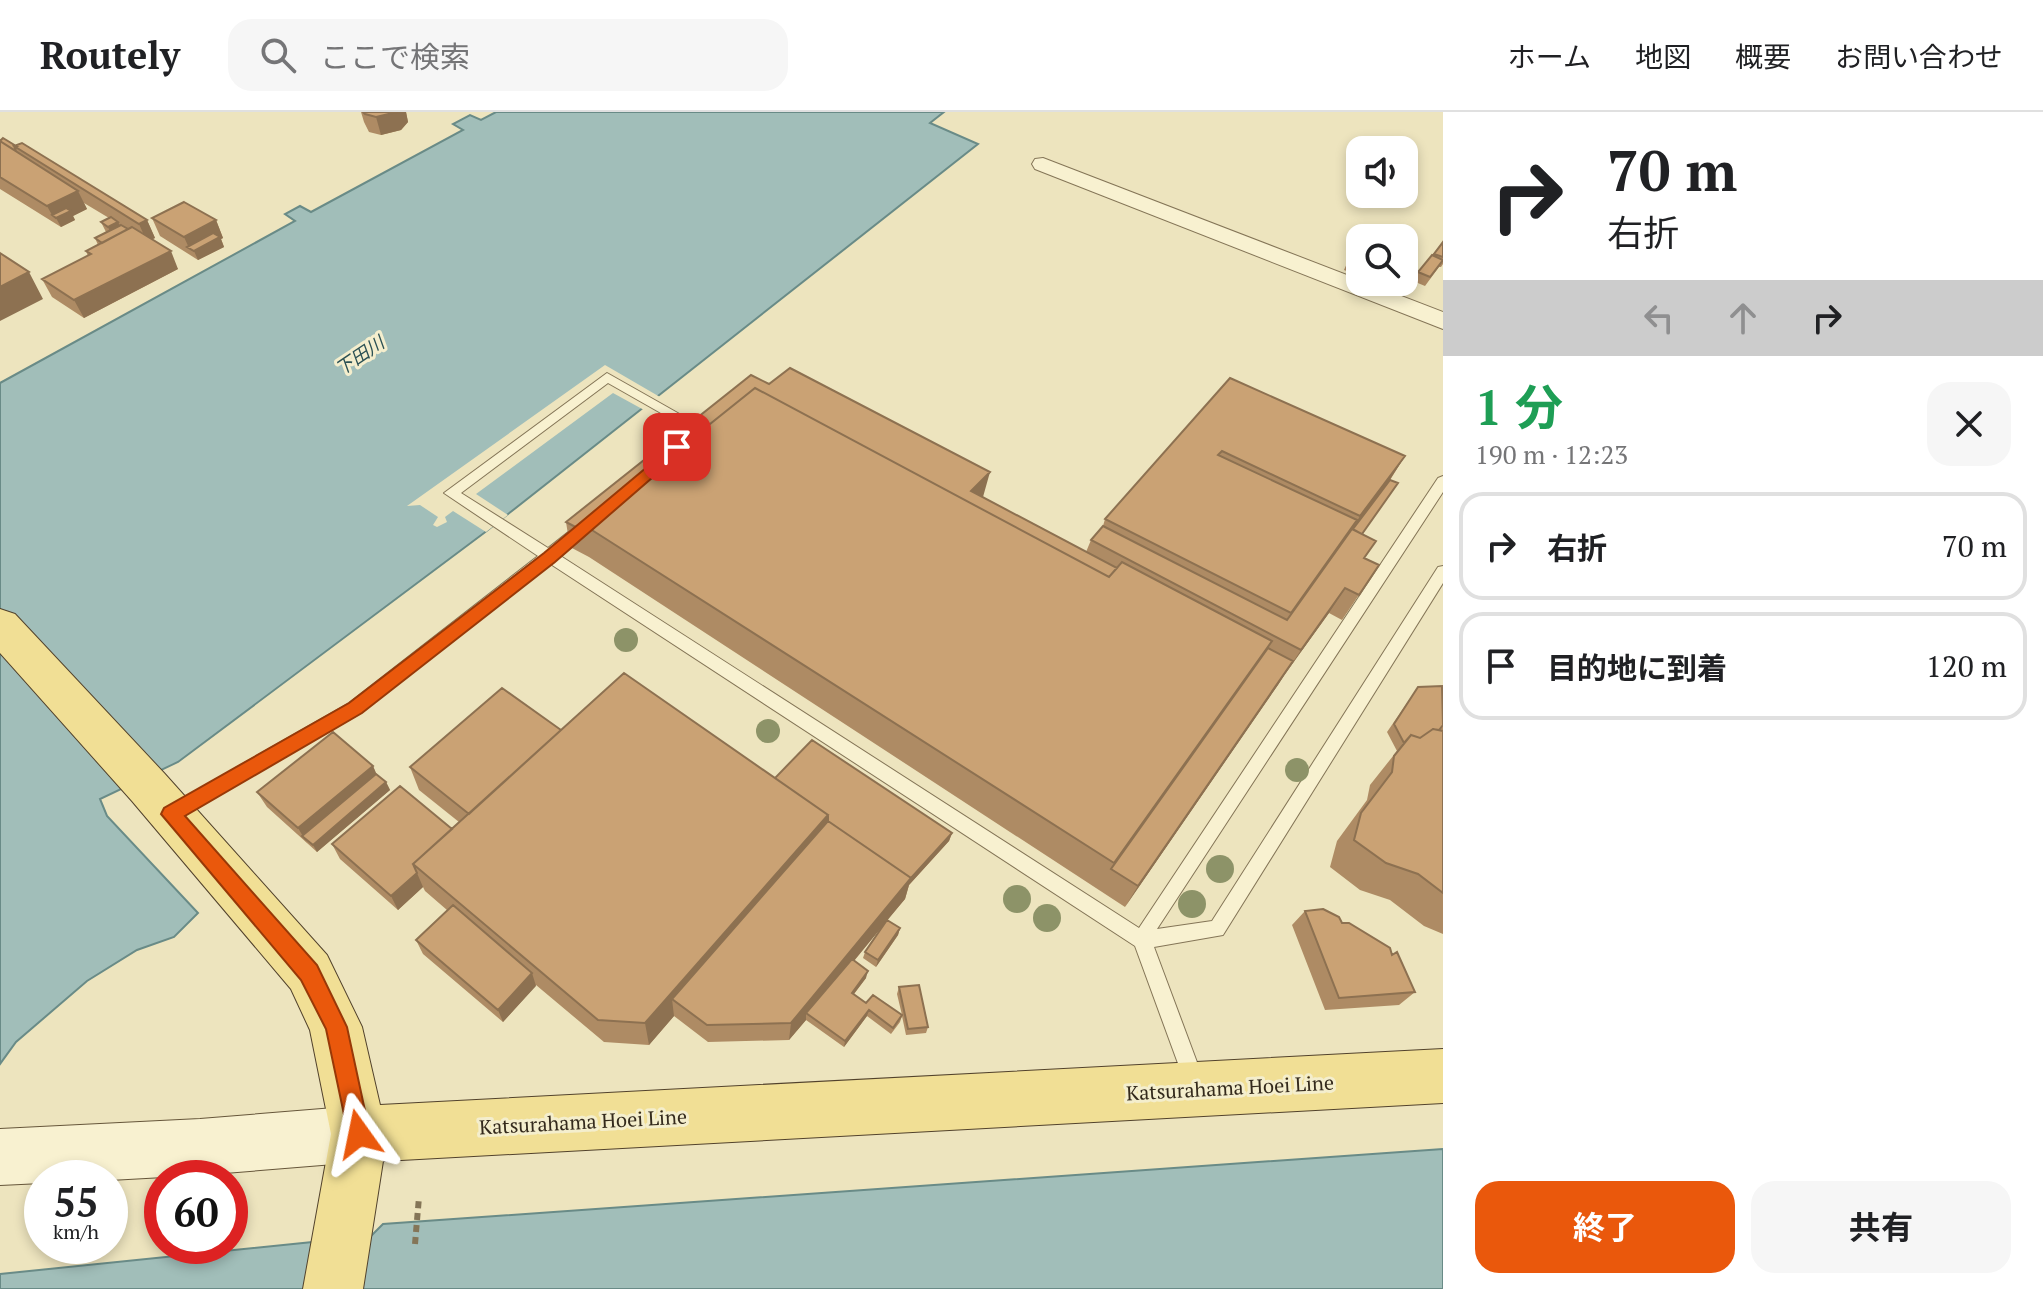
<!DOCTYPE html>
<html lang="ja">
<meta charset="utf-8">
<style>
body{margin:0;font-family:"PT Serif","Noto Sans JP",serif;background:#f6f6f6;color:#202124;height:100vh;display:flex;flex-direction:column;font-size:30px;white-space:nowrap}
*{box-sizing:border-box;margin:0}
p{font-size:26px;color:#757577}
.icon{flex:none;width:44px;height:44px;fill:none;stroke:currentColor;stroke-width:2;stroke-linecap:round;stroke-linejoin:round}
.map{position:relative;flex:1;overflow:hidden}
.panel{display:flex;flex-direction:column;background:#fff;width:600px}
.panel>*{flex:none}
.banner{background:#fff;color:#202124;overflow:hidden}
.tools{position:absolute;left:1346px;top:24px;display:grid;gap:16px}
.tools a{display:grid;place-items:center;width:72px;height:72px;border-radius:16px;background:#fff;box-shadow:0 4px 12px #0003;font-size:40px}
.speed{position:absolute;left:24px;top:1048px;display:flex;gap:16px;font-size:40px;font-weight:700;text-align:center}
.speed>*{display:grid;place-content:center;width:104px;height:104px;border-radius:50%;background:#fff;box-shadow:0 4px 12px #0003;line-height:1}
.speed small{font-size:20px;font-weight:400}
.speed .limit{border:12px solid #d22;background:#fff;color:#111}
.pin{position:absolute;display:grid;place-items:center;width:68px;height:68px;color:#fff;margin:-34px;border-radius:16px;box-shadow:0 4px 12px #0006}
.me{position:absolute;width:88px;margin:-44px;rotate:348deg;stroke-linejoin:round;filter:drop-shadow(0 0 6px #0008)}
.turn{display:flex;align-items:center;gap:28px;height:168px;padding:0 32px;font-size:36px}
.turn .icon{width:104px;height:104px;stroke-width:2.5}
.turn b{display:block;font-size:56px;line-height:68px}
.lanes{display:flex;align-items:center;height:76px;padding:0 32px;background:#0003;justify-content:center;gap:40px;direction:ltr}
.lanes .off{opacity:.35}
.round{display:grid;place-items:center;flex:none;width:84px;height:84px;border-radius:24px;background:#f6f6f6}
.overview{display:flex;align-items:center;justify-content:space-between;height:136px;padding:0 32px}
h1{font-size:48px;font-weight:700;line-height:60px;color:#1e9e55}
.action{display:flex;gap:16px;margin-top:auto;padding:16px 32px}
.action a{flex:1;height:92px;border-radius:24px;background:#ea580c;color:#fff;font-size:32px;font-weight:700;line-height:92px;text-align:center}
.action a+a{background:#f6f6f6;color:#202124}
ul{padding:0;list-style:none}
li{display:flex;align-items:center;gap:24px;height:108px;margin:0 16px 12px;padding:0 16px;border:4px solid #e0e0e0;border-radius:24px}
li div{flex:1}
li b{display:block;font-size:30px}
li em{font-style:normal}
header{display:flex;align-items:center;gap:48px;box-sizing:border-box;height:112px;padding:0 40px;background:#fff;border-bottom:2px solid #e0e0e0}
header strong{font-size:38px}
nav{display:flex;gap:44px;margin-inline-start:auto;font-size:28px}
.search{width:560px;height:72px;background:#f6f6f6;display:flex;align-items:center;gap:20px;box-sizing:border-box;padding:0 28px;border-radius:24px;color:#757577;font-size:30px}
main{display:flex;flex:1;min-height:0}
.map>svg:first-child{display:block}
.water{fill:#a1beb9;stroke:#698b87;stroke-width:2}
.pier{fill:#ede4be}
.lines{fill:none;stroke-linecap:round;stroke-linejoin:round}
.lane-casing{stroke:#847557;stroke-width:2}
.street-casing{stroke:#847557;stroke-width:2}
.secondary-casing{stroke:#66563a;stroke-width:2}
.primary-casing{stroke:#52422c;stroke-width:2}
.path{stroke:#847557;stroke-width:6;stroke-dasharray:7 5;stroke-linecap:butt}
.lane{fill:#f8f1d0;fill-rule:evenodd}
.street{fill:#f8f1d0;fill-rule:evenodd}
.secondary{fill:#f8f1d0;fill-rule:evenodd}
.primary{fill:#f1df95;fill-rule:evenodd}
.tree{fill:#8d9368}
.wall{fill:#ae8b64}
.shaded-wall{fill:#8d7151}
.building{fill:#caa274;stroke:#8d7151;stroke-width:2}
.route{fill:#ea580c;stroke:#983908;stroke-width:2}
.labels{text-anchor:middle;stroke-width:6;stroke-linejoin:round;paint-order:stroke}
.far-water-label{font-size:18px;font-style:italic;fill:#2b5154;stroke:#f4eecd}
.street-label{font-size:20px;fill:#342a1c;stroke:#f4eecd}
</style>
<header>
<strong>Routely</strong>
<div class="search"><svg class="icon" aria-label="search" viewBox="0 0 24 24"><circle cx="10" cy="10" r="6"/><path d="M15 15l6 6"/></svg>ここで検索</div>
<nav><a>ホーム</a><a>地図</a><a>概要</a><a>お問い合わせ</a></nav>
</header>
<main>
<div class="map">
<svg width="1443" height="1177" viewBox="0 0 1443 1177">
<rect width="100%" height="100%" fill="#ede4be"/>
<path class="water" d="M496,0H944L930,11L978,32L484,421L178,650L100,687L107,704L198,801L174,825L137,838L87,869L16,930L0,952V271L295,109L285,102L300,94L311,100L463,18L453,12L470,3L481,8Z
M1443,1037V1177H0V1162L371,1124L383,1112Z"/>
<path class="pier" d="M605,253L660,285L644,298L613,281L476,382L508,403L486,420L453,399L445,405L447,410L437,415L433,413L438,405L420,393L407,394Z"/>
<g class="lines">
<g class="lane-casing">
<path id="lane" d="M607,261L706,317L696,326H686L684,323L689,317L608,271L461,381L548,436L581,410H591L593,414L591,418L559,443L1139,816L1438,366L1443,364V380L1157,817L1212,809L1438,455L1443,454V471L1223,823L1154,835L1204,969L1201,976L1194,979L1187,976L1135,834L549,451L361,601L178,706L172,708L166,706L163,701L166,696L349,591L538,444L444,381Z"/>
</g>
<g class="street-casing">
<path id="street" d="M1043,46L1443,200V217L1035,57L1032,52L1035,47Z"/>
</g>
<g class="secondary-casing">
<path id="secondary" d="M359,994L379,1002L387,1022L379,1042L359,1050L200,1063L110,1068L42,1066V1071L0,1073V1017L200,1007Z"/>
</g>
<g class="primary-casing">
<path id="primary" d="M0,497L15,502L164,661L327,843L362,915L380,993L1443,937V991L383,1049L363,1177H303L331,1022L310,918L291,877L132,689L0,541Z"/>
</g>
<path class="path" d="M415,1132L419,1085"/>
<use href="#lane" class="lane"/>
<use href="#street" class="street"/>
<use href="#secondary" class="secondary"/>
<use href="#primary" class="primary"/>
</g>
<g class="tree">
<circle cx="626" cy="528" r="12"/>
<circle cx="768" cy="619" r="12"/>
<circle cx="1297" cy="658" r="12"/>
<circle cx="1220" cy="757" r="14"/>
<circle cx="1017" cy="787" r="14"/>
<circle cx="1192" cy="792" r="14"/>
<circle cx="1047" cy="806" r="14"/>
</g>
<path class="wall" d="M361,0H406L408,10L401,18L381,23L369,20L364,10Z
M0,27L147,108L155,126L152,127L178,157L84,206L52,185L42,167L88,144L86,139L98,133L95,126L106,120L101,110L109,106L84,91L87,97L73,104L75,108L61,115L0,77Z
M152,106L216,108L223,126L221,127L224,135L198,148L160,124Z
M1443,130V152L1441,155H1439L1425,174L1413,169L1418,160Z
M1360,136V164L1344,158L1348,149Z
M1230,266L1405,344L1390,368L1363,422L1376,429L1365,446L1379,453L1342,508L1329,501L1285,562L1125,795L589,445L570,435L566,410L983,385L1086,440L1091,428L1103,414L1105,407Z
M1418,575H1443V822L1424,814L1390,788L1360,778L1330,755L1337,729L1367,688L1370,673L1397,639L1387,620Z
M561,618L775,666L952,721L949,729L909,773L905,787L887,808L900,816L898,823L876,855L863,846L865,840L880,817L854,849L866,866L854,882L866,891L902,903L897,882L899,875L928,915L926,921L906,923L902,904L900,910L891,922L867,904L844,935L806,908L789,928L708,930L674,904L649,933L604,930L536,873L503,910L423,842L416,828L447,798L425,779L423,775L398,798L340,747L332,732L452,717L459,710L419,678L410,655Z
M373,654L376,662L386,670L390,678L317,740L267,695L257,680Z
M1305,799L1342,811L1392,843L1415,880L1399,893L1325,898L1292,813Z"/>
<path class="shaded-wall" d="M397,0H406L408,10L401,18L381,23L376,5Z
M78,79L87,97L73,104L75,108L61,115L56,106L52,103L47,94Z
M147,108L155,126L147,130L139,112Z
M216,108L223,126L221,127L224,135L198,148L194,139L189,136L184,125Z
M118,110L123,119L112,124L108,115Z
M171,139L178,157L84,206L74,188Z
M29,160L43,187L0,209V175Z
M1405,344L1384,377L1346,428L1360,404Z
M990,360L983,385L971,379Z
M1345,476L1329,501L1285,562L1301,538Z
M1293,549L1278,573L1125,795L1138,774Z
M373,654L380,670L302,724L307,731L298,716Z
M386,670L390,678L317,740L313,733Z
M828,703L824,731L672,887L674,904L649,933L645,911Z
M952,721L949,729L909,773L905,787L809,903L806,901V908L789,928L791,911L903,776Z
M417,761L423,775L398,798L391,784Z
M900,816L898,823L876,855L878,848Z
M868,859L866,866L850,887L852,881Z
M532,861L536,874L503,910L498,898Z
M869,898L867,904L844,935L845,929Z"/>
<path class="building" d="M363,0H397L376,5L365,2Z
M3,26L16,34H14L16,39L0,29Z
M0,29L78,79L47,94L0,65Z
M22,31L147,108L139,112L14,34Z
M184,90L216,108L184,125L152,106Z
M66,96L71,99L56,106L52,103Z
M111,105L118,110L108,115L101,110Z
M121,113L128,117L102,131L95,126Z
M132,115L171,139L74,188L42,167L91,142L86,139Z
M213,121L220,125L194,139L187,135Z
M1443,130V145L1434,142Z
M1360,136V153L1348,149Z
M0,141L29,160L0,175Z
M1432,143L1443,148L1430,165L1418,160Z
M790,256L990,360L971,379L1117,456L1109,465L755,276L584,413L590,416L585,420L566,410L751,263L769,272Z
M1230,266L1405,344L1360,404L1222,339L1218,343L1357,408L1291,501L1105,407Z
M755,276L1109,465L1122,450L1272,529L1114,751L584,413Z
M1390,368L1398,371L1362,422L1353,417Z
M1103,414L1287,508L1352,417L1376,429L1364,446L1379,453L1359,483L1345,476L1301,538L1091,428Z
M1268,536L1293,549L1138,774L1111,757Z
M624,561L828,703L645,911L598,908L413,752Z
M1442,574L1443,613L1439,618L1433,617L1420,626L1411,623L1404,631L1394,612L1418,575Z
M502,576L561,618L469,702L410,655Z
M1433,617L1443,619V781L1418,762L1386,751L1354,728L1361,701L1392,660L1394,644L1411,623L1420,626Z
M333,620L373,654L298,716L257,680Z
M812,628L952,721L911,766L828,709V703L775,666Z
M376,662L386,670L313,733L302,724Z
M400,674L452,717L413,752L417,761L391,784L332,732Z
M828,709L911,766L791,911L707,913L672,887Z
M453,793L532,861L498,898L416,828Z
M1323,797L1339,805L1342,811H1349L1390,836L1392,843L1397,840L1415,880L1339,886L1305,799Z
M887,808L900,816L878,848L865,840Z
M852,847L868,859L852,881L866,891L873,883L902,903L893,916L869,898L845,929L806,901Z
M919,873L928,915L908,917L899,875Z"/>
<path class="route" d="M677,330L685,335L683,339L555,450L362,601L185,704L317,853L347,915L370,1022L367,1031L359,1034L350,1031L326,917L301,868L161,702L164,696L349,591L544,441Z"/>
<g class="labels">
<g class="far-water-label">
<text transform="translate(360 244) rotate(-34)" y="6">下田川</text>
</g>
<g class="street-label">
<text transform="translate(1230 976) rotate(-3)" y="7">Katsurahama Hoei Line</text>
<text transform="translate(583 1010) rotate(-3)" y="7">Katsurahama Hoei Line</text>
</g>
</g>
</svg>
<div class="tools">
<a><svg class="icon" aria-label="sound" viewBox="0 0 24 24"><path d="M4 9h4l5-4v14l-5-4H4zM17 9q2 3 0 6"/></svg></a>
<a><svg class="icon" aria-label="search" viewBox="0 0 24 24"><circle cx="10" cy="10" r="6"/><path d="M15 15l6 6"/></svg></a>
</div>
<div class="speed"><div>55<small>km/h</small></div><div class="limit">60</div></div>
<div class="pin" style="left:677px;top:335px;background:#d93025"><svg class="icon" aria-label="arrive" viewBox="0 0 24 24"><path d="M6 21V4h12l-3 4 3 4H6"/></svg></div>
<svg class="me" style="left:359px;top:1022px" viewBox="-20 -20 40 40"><path d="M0-17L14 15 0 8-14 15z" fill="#ea580c" stroke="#fff" stroke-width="4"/></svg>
</div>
<section class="panel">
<div class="banner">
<div class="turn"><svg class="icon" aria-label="right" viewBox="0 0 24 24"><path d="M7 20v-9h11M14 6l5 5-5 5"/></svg><div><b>70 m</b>右折</div></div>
<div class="lanes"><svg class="icon off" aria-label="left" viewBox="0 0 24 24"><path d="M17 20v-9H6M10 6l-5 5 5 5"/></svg><svg class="icon off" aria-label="ahead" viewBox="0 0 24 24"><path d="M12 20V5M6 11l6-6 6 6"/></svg><svg class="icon" aria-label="right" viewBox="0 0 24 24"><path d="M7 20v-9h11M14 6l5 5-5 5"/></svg></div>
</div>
<div class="overview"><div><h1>1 分</h1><p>190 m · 12:23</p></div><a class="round"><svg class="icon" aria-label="close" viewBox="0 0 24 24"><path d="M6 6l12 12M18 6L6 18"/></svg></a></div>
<ul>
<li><svg class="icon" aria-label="right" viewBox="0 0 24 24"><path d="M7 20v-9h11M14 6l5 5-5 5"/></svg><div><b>右折</b></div><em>70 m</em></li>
<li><svg class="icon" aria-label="arrive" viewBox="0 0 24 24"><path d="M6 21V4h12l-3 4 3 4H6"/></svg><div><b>目的地に到着</b></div><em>120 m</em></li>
</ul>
<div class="action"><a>終了</a><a>共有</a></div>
</section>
</main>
